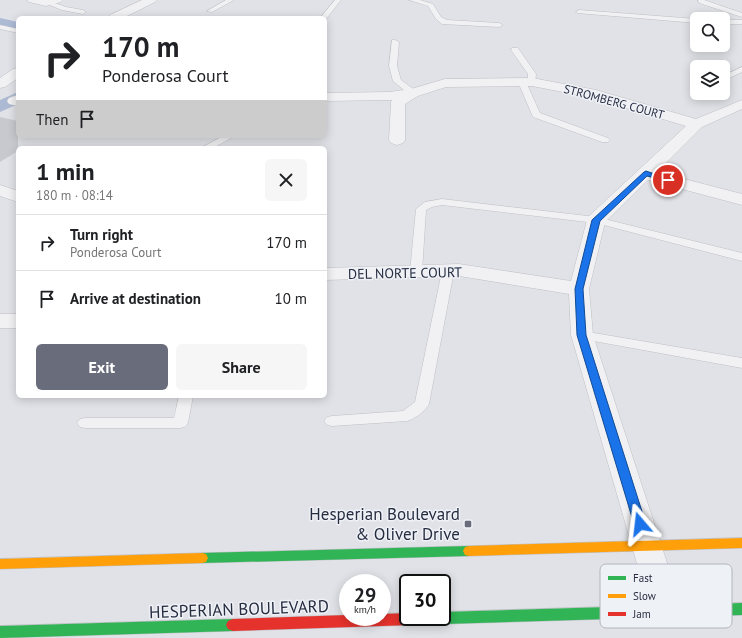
<!DOCTYPE html>
<meta charset="utf-8">
<style>
body{margin:0;font-family:"PT Sans",sans-serif;background:#f6f6f6;color:#202124;height:100vh;display:flex;flex-direction:column;font-size:15px;white-space:nowrap}
*{box-sizing:border-box;margin:0}
p{font-size:13px;color:#757577}
.icon{flex:none;width:22px;height:22px;fill:none;stroke:currentColor;stroke-width:2;stroke-linecap:round;stroke-linejoin:round}
.map{position:relative;flex:1;overflow:hidden}
.details{position:absolute;left:16px;top:146px;width:311px;height:252px;display:flex;flex-direction:column;background:#fff;border-radius:6px;box-shadow:0 2px 10px #0003}
.details>*{flex:none}
.top-card{position:absolute;left:16px;top:16px;width:311px;height:122px;border-radius:6px;box-shadow:0 2px 10px #0003;background:#fff;color:#202124;overflow:hidden}
.tools{position:absolute;left:690px;top:12px;display:grid;gap:8px}
.tools a{display:grid;place-items:center;width:40px;height:40px;border-radius:6px;background:#fff;box-shadow:0 2px 10px #0003;font-size:20px}
.speed{position:absolute;left:339px;top:574px;display:flex;gap:8px;font-size:20px;font-weight:700;text-align:center}
.speed>*{display:grid;place-content:center;width:52px;height:52px;border-radius:50%;background:#fff;box-shadow:0 2px 10px #0003;line-height:1}
.speed small{font-size:10px;font-weight:400}
.speed .limit{border:2px solid #111;border-radius:6px;background:#fff;color:#111}
.pin{position:absolute;display:grid;place-items:center;width:34px;height:34px;color:#fff;margin:-17px;border:2px solid #fff;border-radius:50%;box-shadow:0 1px 4px #0007}
.me{position:absolute;width:44px;margin:-22px;rotate:343deg;stroke-linejoin:round;filter:drop-shadow(0 0 3px #0008)}
.turn{display:flex;align-items:center;gap:14px;height:84px;padding:0 20px;font-size:18px}
.turn .icon{width:52px;height:52px;stroke-width:2.5}
.turn b{display:block;font-size:28px;line-height:34px}
.then{display:flex;align-items:center;height:38px;padding:0 20px;background:#0003;gap:8px;font-size:15px}
.round{display:grid;place-items:center;flex:none;width:42px;height:42px;border-radius:6px;background:#f6f6f6}
.headline{display:flex;align-items:center;justify-content:space-between;height:68px;padding:0 20px}
h1{font-size:24px;font-weight:700;line-height:30px}
.button{display:flex;gap:8px;margin-top:auto;padding:8px 20px}
.button a{flex:1;height:46px;border-radius:6px;background:#686c7b;color:#fff;font-size:16px;font-weight:700;line-height:46px;text-align:center}
.button a+a{background:#f6f6f6;color:#202124}
ul{padding:0;list-style:none}
li{display:flex;align-items:center;gap:12px;height:56px;padding:0 20px;border-top:1px solid #e0e0e0}
li div{flex:1}
li b{display:block;font-size:15px}
li em{font-style:normal}
.map>svg:first-child{display:block}
.lines{fill:none;stroke-linecap:round;stroke-linejoin:round}
.canal{fill:#adbad4;fill-rule:evenodd}
.building{fill:#c7c9ce}
.lane-casing{stroke:#bfc0c5;stroke-width:1}
.street-casing{stroke:#bfc0c5;stroke-width:1}
.fast-casing{stroke:#bdbfc5;stroke-width:1}
.slow-casing{stroke:#bdbfc5;stroke-width:1}
.jam-casing{stroke:#bdbfc5;stroke-width:1}
.lane{fill:#f1f1f3;fill-rule:evenodd}
.street{fill:#f1f1f3;fill-rule:evenodd}
.fast{fill:#30b455;fill-rule:evenodd}
.slow{fill:#ff9f0a;fill-rule:evenodd}
.jam{fill:#e5322d;fill-rule:evenodd}
.route{fill:#1a73e8;stroke:#114b97}
.poi-dot{fill:#686c7b;stroke:#eef1f6;stroke-width:1.5}
.labels{text-anchor:middle;stroke-width:3;stroke-linejoin:round;paint-order:stroke}
.far-street-label{font-size:12px;fill:#272d41;stroke:#eef1f6}
.street-label{font-size:14px;fill:#272d41;stroke:#eef1f6}
.near-poi-label{font-size:17px;fill:#272d41;stroke:#eef1f6;text-anchor:end}
.near-street-label{font-size:17px;fill:#272d41;stroke:#eef1f6}
.key{fill:#eef1f6;stroke:#b2b6c0;stroke-width:1}
.key-label{font-size:11px;fill:#272d41}
</style>
<div class="map">
<svg width="742" height="638" viewBox="0 0 742 638">
<rect width="100%" height="100%" fill="#e1e2e7"/>
<g class="lines">
<path class="canal" d="M0,18L18,22V30L0,26Z
M18,92V104L0,112V100Z"/>
</g>
<path class="building" d="M0,117L18,121V151L0,162Z"/>
<g class="lines">
<g class="lane-casing">
<path id="lane" d="M226,0H234L212,12L207,11Z
M335,0H341L326,19L320,18Z
M409,0H420L433,4L441,17L447,20L499,23L503,25L499,27L442,24L436,19L428,6Z
M698,0H704L742,13V17L699,3Z
M49,1L66,7L83,10L86,12L83,14L62,10L47,4V2Z
M579,10L697,19H698L697,23L577,13L576,12Z
M723,20H742V24H723Z
M0,25L18,29V33L0,29Z
M392,40H395L399,42L397,66L401,80L416,91L417,93L416,95H410L393,81L389,66Z
M512,48H518L536,74L535,84H532L528,82V74L511,50Z
M742,67V72L723,81V76Z
M519,80H522L526,82L540,113L608,138L610,140L608,142H602L533,117L518,82Z
M223,136H235L213,148H201Z
M442,199L596,217L742,253V261L596,223L442,205L432,207L426,210L422,272L420,275H412L410,272L416,209L425,202Z
M448,267L452,268L454,271L429,404C425,411 415,419 407,421L332,426L327,425L324,421L327,417L332,416L403,411L415,402L442,271L444,268Z
M582,331L742,358V368L577,338L575,335L577,332Z
M179,396H193L188,423L185,427L180,428H85L80,427L77,423L80,419L85,418H174Z"/>
</g>
<g class="street-casing">
<path id="street" d="M27,0H63L61,2L46,6L29,2Z
M142,0H157L155,2L123,18H108L110,15Z
M18,68V78L5,87L0,88V78L13,69Z
M532,78L596,90L696,119L742,100V109L702,127L657,172L742,194V205L648,180L605,222L589,289L593,335L683,612L678,622L667,626L656,622L651,612L571,335L569,294L459,276L325,280V268L459,264L571,281L587,220L589,216L686,126L589,97L532,86L446,87L418,96L405,104V140L403,143L397,145L391,143L389,140L391,102L392,100L325,101V93L389,92L411,89L445,79Z
M18,95V106L9,104L7,101L9,98Z
M0,185L18,191V202L0,196Z
M0,314H18V328H0Z"/>
</g>
<g class="fast-casing">
<path id="fast" d="M469,546L473,547L475,551L473,555L469,556L202,563L198,562L196,558L198,554L202,553Z
M742,603V615L412,625L407,623L405,619L408,615V617H442V612Z
M233,619L238,621L240,625L238,629L233,631L0,638V626Z"/>
</g>
<g class="slow-casing">
<path id="slow" d="M742,538V548L469,556L465,555L463,551L465,547L469,546Z
M202,553L206,554L208,558L206,562L202,563L0,569V559Z"/>
</g>
<g class="jam-casing">
<path id="jam" d="M408,613V617H418L419,619L417,623L412,625L233,631L228,629L226,625L228,621L233,619L348,615V617H382V614Z"/>
</g>
<use href="#lane" class="lane"/>
<use href="#street" class="street"/>
<use href="#fast" class="fast"/>
<use href="#slow" class="slow"/>
<use href="#jam" class="jam"/>
</g>
<path class="route" d="M646,171L672,180L668,182L647,176L600,221L583,289L586,335L646,524L644,527L640,529L636,527L634,524L577,335L575,289L592,220L644,172Z"/>
<rect class="poi-dot" x="464" y="520" width="8" height="8" rx="2"/>
<g class="labels">
<g class="far-street-label">
<text transform="translate(614 102) rotate(15)" y="4">STROMBERG COURT</text>
</g>
<g class="street-label">
<text transform="translate(405 273) rotate(-1)" y="5">DEL NORTE COURT</text>
</g>
<g class="near-poi-label">
<text x="460" y="520">Hesperian Boulevard<tspan x="460" dy="20">&amp; Oliver Drive</tspan></text>
</g>
<g class="near-street-label">
<text transform="translate(239 609) rotate(-2)" y="6">HESPERIAN BOULEVARD</text>
</g>
</g>
<rect x="600" y="564" width="132" height="64" rx="6" class="key"/>
<rect x="608" y="576" width="18" height="4" fill="#30b455"/>
<rect x="608" y="594" width="18" height="4" fill="#ff9f0a"/>
<rect x="608" y="612" width="18" height="4" fill="#e5322d"/>
<g class="key-label">
<text x="633" y="582">Fast</text>
<text x="633" y="600">Slow</text>
<text x="633" y="618">Jam</text>
</g>
</svg>
<div class="tools">
<a><svg class="icon" aria-label="search" viewBox="0 0 24 24"><circle cx="10" cy="10" r="6"/><path d="M15 15l6 6"/></svg></a>
<a><svg class="icon" aria-label="layers" viewBox="0 0 24 24"><path d="M12 4l9 5-9 5-9-5zM3 14l9 5 9-5"/></svg></a>
</div>
<div class="speed"><div>29<small>km/h</small></div><div class="limit">30</div></div>
<div class="pin" style="left:668px;top:180px;background:#d93025"><svg class="icon" aria-label="arrive" viewBox="0 0 24 24"><path d="M6 21V4h12l-3 4 3 4H6"/></svg></div>
<svg class="me" style="left:640px;top:524px" viewBox="-20 -20 40 40"><path d="M0-17L14 15 0 8-14 15z" fill="#1a73e8" stroke="#fff" stroke-width="4"/></svg>
<div class="top-card">
<div class="turn"><svg class="icon" aria-label="right" viewBox="0 0 24 24"><path d="M7 20v-9h11M14 6l5 5-5 5"/></svg><div><b>170 m</b>Ponderosa Court</div></div>
<div class="then">Then<svg class="icon" aria-label="arrive" viewBox="0 0 24 24"><path d="M6 21V4h12l-3 4 3 4H6"/></svg></div>
</div>
<section class="details">
<div class="headline"><div><h1>1 min</h1><p>180 m · 08:14</p></div><a class="round"><svg class="icon" aria-label="close" viewBox="0 0 24 24"><path d="M6 6l12 12M18 6L6 18"/></svg></a></div>
<ul>
<li><svg class="icon" aria-label="right" viewBox="0 0 24 24"><path d="M7 20v-9h11M14 6l5 5-5 5"/></svg><div><b>Turn right</b><p>Ponderosa Court</p></div><em>170 m</em></li>
<li><svg class="icon" aria-label="arrive" viewBox="0 0 24 24"><path d="M6 21V4h12l-3 4 3 4H6"/></svg><div><b>Arrive at destination</b></div><em>10 m</em></li>
</ul>
<div class="button"><a>Exit</a><a>Share</a></div>
</section>
</div>
